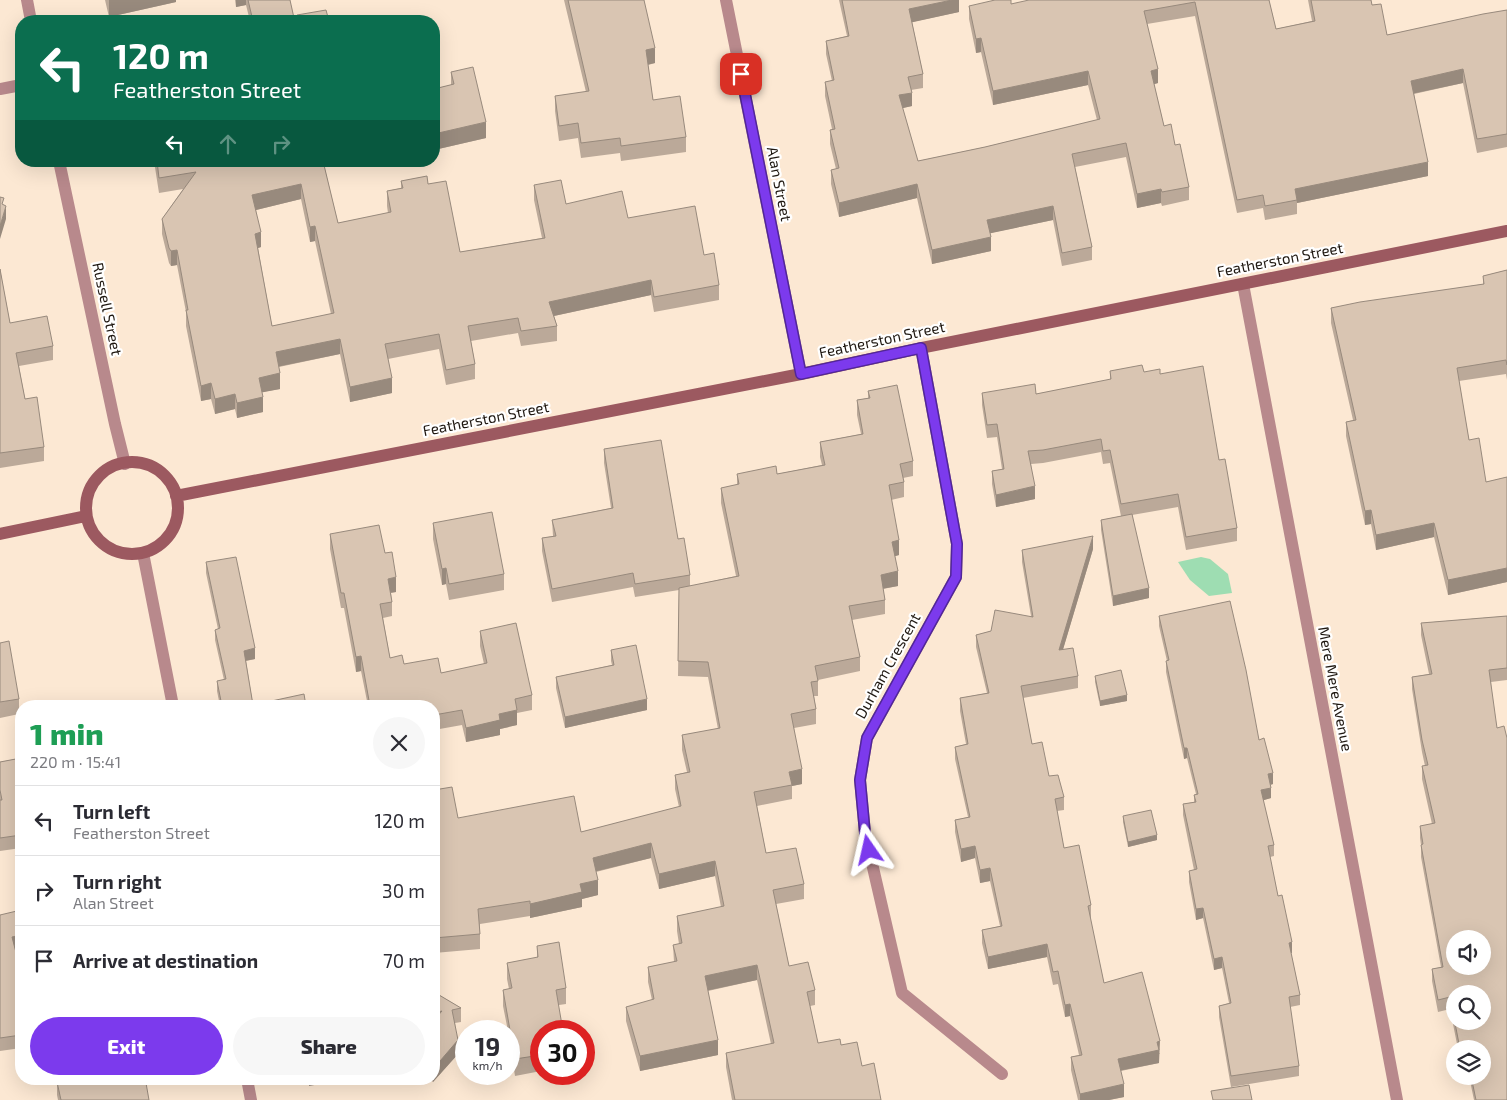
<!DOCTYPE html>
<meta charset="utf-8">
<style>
body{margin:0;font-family:"Exo 2",sans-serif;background:#f7f7f7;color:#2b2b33;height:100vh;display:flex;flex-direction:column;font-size:19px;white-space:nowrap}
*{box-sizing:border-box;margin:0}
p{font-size:16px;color:#7c7c81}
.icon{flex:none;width:28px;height:28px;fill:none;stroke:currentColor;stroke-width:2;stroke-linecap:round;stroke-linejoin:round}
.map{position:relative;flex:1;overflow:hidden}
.drawer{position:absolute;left:15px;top:700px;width:425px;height:385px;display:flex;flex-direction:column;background:#fff;border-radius:20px;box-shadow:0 5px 20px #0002}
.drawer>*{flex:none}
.banner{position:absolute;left:15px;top:15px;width:425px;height:152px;border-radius:20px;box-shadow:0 5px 20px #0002;background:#0b6e4f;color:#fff;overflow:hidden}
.tools{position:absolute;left:1446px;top:930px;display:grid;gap:10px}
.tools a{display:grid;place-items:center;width:45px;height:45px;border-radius:50%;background:#fff;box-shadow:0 5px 20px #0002;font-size:25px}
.speed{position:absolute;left:455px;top:1020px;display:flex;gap:10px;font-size:25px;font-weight:700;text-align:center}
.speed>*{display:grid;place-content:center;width:65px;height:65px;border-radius:50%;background:#fff;box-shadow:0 5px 20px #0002;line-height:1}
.speed small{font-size:12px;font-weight:400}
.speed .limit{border:8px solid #d22;background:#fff;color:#111}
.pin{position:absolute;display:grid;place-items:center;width:42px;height:42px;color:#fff;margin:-21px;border-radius:10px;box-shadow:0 2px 8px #0006}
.me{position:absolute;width:55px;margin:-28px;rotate:349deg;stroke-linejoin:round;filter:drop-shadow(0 0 4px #0008)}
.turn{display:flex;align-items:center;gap:18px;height:105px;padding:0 15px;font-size:22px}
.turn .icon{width:65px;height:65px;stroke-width:2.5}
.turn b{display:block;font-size:35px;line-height:42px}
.lanes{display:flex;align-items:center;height:48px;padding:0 15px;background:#0003;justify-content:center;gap:25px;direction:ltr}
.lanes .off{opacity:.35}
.round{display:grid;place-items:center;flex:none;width:52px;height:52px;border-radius:26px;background:#f7f7f7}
.head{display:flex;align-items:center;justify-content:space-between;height:85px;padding:0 15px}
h1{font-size:30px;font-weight:800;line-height:38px;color:#1e9e55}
.cta{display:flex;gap:10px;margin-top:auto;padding:10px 15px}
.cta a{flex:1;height:58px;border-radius:30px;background:#7c3aed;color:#fff;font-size:20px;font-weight:800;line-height:58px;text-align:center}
.cta a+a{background:#f7f7f7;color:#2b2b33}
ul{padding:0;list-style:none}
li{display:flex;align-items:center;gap:15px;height:70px;padding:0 15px;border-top:1px solid #e1e1e2}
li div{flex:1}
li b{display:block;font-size:19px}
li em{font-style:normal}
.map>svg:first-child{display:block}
.green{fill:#9eddb2}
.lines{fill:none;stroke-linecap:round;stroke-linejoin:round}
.street{stroke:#b8898c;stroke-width:12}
.secondary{stroke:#9c5960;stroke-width:12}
.wall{fill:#bba999;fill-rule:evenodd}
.shaded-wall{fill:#988a7d}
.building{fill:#d9c5b2;stroke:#988a7d;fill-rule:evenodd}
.route-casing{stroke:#51269a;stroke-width:12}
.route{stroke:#7c3aed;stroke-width:9}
.labels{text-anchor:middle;stroke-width:4.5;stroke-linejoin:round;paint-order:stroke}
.street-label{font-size:15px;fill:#1f1811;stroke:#fff}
</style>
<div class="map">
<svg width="1507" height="1100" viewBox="0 0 1507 1100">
<rect width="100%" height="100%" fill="#fce8d3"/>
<path class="green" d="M1201,557L1210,559L1228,574L1232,593L1209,596L1190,580L1178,562Z"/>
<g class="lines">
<path class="street" d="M27,0L31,21
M726,0L801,374
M0,89L21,85
M59,161L115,424L125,464
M1243,284L1397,1100
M921,348L957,544L956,577L867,738L860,780L865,833L902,993L1002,1074
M143,553L173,706
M247,1079L251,1100"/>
<path class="secondary" d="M86 508a46 46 0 1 1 92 0a46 46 0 1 1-92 0Z
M176,496L801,374L921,348L1507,231
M0,534L86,516"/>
</g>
<path class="wall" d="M105,0H176V2L109,17Z
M235,0H290L294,21H250L246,5L236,7Z
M564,0H644L655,63L648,65L653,100L686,137V152L621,161L620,153L581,158L578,138L559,141L555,111V96L586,92Z
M839,0H959V12L912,22L923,74V88L911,90L912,106L902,108L918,161L985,147L1097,120L1088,85L993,105L981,52L976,53L969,19V6L1011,4L1269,0L1276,29L1312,21L1308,0H1371L1372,5L1387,35L1507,10V147L1477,153L1463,83L1414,94L1428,176L1297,203V214L1265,220L1263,208L1237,213L1195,16L1147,24L1158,83L1154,84L1164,126L1175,145L1189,187V200L1162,206L1161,203L1137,208L1126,157L1075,167L1092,247V260L1062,266L1053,220L990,233L991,251L932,264L917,198L839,217L831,184V170L836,169L830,144V130L832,129L825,96V82L832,81L826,54V41L847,36Z
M451,72L486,138L434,150V89L451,85Z
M154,161H256L257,165L323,161L338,223L388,213L387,206V191L401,188V181L428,184L460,252L542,238L534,200V185L566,204L628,218L704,255L719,285V300L654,312L651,295L554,316L557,326V341L521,346L518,333L471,341L475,364V379L446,385L439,349L388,359L392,393L350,402L340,354L279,367L280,389L262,392L263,412L237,418L235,409L215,414L211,399L201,401L186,326V312L177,265L171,266L169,263L162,234V219L183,189L159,193ZM301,199L310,242L315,241L331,314L272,326L258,248L261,247L256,210Z
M0,269L10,323L53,346V360L19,366L25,399L44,447V461L0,468Z
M1507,270V380L1506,374L1459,381L1469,440L1486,482L1507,477V582L1448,595L1434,537L1376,550L1371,524L1365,525L1346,436V422L1353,420L1331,323V308L1483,284V276Z
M1110,371L1144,372L1160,374L1219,460L1237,528V541L1186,550L1178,507L1132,515L1149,598L1113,606L1101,530V520L1121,516L1110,463L1103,464L1101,452L1043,463L1031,464L1035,499L996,507L992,484V471L1002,469L997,437L987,438L982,405V393L1036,394L1110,380Z
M868,391L913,461V476L903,478L904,482V497L891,500L899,555L895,556L898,586L883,589L885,600V614L852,620L860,657V671L818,680V696H814L816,709V724L794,728L802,784L792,786V799L757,806L766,853L804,884V899L776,904L789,966L815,990V1005L810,1006L818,1043L841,1045L862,1066L881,1100H732L726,1067V1053L771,1044L757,980L708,991L718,1055L640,1071L626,1021V1007L652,1000L648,982V967L674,962L673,945L679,944L677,931V916L721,907L715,876L659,889L651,858L596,872L598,895L582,899V907L530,918V916L480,924V949L434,953V790L458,818L581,832L679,807L675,789V775L687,772L682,750V735L718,729L708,677L678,676L679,590L635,597L633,587L552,602L542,551V538L553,536L552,520L611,508L604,463V449L678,539L690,575V586L736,576L721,503V488L737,485V474H777L822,465L820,457V442L861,434L857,415V400L868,398Z
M433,523L504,574V590L449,600L446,584L442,585L433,539Z
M330,534L385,553L396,592L391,593L392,602V616L383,618L390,658L404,664L441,673L484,664L480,646V631L532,695V710L517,713V725L500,729V735L466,742L462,725L434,730V706H368L361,671L356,672L344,608H341L330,549Z
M1093,549L1063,649L1078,676V688L1023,698L1032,744L1049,776L1064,797V810L1057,811L1064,848L1091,905V918H1090L1104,983L1160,1054H1159V1063L1121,1071L1124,1097L1109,1100H1078L1071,1070V1057L1079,1055L1070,1016L1065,1017L1058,984L1053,985L1047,957L988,969L982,943V930L1000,926L990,881L980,883L975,858L961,862L955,832V820L968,817L955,759V747L966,744L960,711V698L987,693L976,647V635L991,631L1031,616L1022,562V550Z
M206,562L255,659L246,661L253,705L306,706H220L217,691V681L224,680L215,640V630L218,629L206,573Z
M1159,616L1259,740L1273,784L1271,785V798L1263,800L1274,845V856L1270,857L1278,896L1292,953H1291L1300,995V1005L1290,1007L1299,1066V1076L1231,1087L1219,1017V1006L1229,1003L1222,968L1214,970L1203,918L1196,920L1189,882V871L1194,870L1183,815V804L1194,802V795L1196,794L1187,758L1184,759L1166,672V661H1167L1159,626Z
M1507,616V680L1491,682L1507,1100H1474L1469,1076H1482V1049H1458L1450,1009L1438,1012L1432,981V969L1441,967L1421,857V845L1420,838V826L1432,824L1422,779V766H1425L1422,752L1412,689V677L1429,674L1421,635V623Z
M0,643L19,699V714L0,718Z
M611,650L647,710L565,728L556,688V677L612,665L611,661Z
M1095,676L1127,701L1100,706L1095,682Z
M21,758V848L0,851V762Z
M1123,816L1157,840L1128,847L1123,822Z
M0,915L21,948L15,949L21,972V1048L0,1051Z
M537,946L566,988V1004L559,1005L541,1031V1071L515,1076L509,1038V1031H508L503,1006V990L509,989L507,979V963L537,958Z
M434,992L461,1008V1022L455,1023L458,1054L433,1082L429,1079H434Z
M57,1082L143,1084L149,1100H58L57,1095Z"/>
<path class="shaded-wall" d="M109,0H176V2L109,17Z
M236,0H246V5L236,7Z
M952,0H959V12L909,23V9Z
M294,18V21H280Z
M981,38V52L976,53V39Z
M655,48V63L646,65V50Z
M1158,69V83L1151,85V71Z
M1463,69V83L1411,94V81Z
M1088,71V85L993,105V91Z
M912,93V106L899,109V95Z
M486,122V138L434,150V134Z
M340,161H366L340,167Z
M1428,162V176L1297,203L1295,189Z
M301,184V199L252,211V195Z
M917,184V198L839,217V203Z
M1161,189V203L1137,208V194Z
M6,206V219L0,239V226Z
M1053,206V220L987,234V220Z
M315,226V241L310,242V227Z
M261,232V247L255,249V234Z
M991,237V251L932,264V250Z
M177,250V265L171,266V251Z
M651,280V295L549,317V302Z
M340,339V354L276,367V352Z
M280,373V389L259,393V378Z
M392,378V393L350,402V387Z
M211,383V399L201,401V386Z
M235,394V409L215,414V399Z
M263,397V412L237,418V403Z
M1035,486V499L996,507V495Z
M1371,510V524L1365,525V511Z
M1434,523V537L1376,550V535Z
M1093,536V549L1059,663V650Z
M899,540V555L892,557V542Z
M446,568V584L442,585V569Z
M1507,568V582L1448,595V580Z
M898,571V586L881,589V575Z
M396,577V592L388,593V579Z
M1149,588V598L1113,606V596Z
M255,648V659L244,661V651Z
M361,656V671L356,672V657Z
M1127,695V701L1100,706V701Z
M647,699V710L565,728V717Z
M517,710V725L500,729V735L466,742V728L499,714Z
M1184,748H1187V758L1184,759Z
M802,769V784L792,786L789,772Z
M1273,773V784L1268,785V774Z
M1271,788V798L1261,801V790Z
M1157,835V840L1128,847V842Z
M651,843V858L593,872V858Z
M975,846V858L961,862V849Z
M715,861V876L659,889V874Z
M990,868V881L980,883V870Z
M598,880V895L582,899V907L530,918V904L580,884Z
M1203,908V918L1196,920V909Z
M21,935V948L12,950V937Z
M1292,942V953H1289V943Z
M1047,944V957L988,969V957Z
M1222,957V968L1214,970V959Z
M757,965V980L705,991V976Z
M1070,1004V1016L1065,1017V1005Z
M458,1040V1054L433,1082L434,1068Z
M718,1040V1055L640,1071V1056Z
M1160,1041L1159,1063L1118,1071V1059Z
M309,1079H336V1081L309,1086Z
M1124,1084V1097L1109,1100H1080V1094Z"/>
<path class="building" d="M248,0H290L294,18L280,21H253Z
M568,0H644L655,48L646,50L653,100L680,96L686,137L621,146L620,138L581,143L578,123L559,126L555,96L589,91Z
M842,0H952L909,9L923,74L908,77L912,93L899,95L918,161L985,147L1100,119L1088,71L993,91L981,38L976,39L969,6L995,0H1011V4L1029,0H1269L1276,29L1315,21L1311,0H1371L1372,5L1381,4L1387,35L1483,14L1507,10V134L1477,139L1463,69L1411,81L1428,162L1295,189L1297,200L1265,206L1263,195L1237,200L1195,2L1144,11L1158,69L1151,71L1164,126L1171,124L1175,145L1180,144L1189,187L1162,192L1161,189L1137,194L1126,143L1072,154L1092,247L1062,253L1053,206L987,220L991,237L932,250L917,184L839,203L831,170L839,168L830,130L835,129L825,82L834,80L826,41L849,36Z
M326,10L329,21H298L297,15Z
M473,67L486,122L434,134V89L454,84L451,72Z
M157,161H256L257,165L274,161H323L338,223L391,212L387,191L403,188L401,181L427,176L428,184L446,181L460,252L545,238L534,185L561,180L566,204L622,191L628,218L695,206L704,255L714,253L719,285L654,297L651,280L549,302L557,326L521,331L518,318L468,326L475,364L446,370L439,334L385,344L392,378L350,387L340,339L276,352L280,373L259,378L263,397L237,403L235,394L215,399L211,383L201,386L186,310H188L177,250L171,251L169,248L162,219L196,172L159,178ZM301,184L310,227L315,226L334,313L272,326L255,234L261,232L252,195Z
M0,197L4,198L2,204L6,206L0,226Z
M0,269L10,323L47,316L53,346L16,353L25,399L37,397L44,447L0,453Z
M1507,270V365L1506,360L1457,368L1469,440L1479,438L1486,482L1507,477V568L1448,580L1434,523L1376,535L1371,510L1365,511L1346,422L1356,420L1331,308L1360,302L1484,284L1483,276Z
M1142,365L1144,372L1160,369V374L1203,366L1219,460L1225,459L1237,528L1186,537L1178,494L1121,504L1110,450L1103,451L1101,439L1043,450L1028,451L1035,486L996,495L992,471L1004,469L997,424L987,425L982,393L1035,384L1036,394L1111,379L1110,371Z
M897,385L913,461L900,464L904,482L889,485L899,540L892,542L898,571L881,575L885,600L849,606L860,657L815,666L818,681L811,682L816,709L791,714L802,769L789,772L792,785L754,792L766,853L796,848L804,884L773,890L789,966L808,962L815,990L807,992L818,1043L840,1039L841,1045L857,1042L862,1066L874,1063L881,1100H735L726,1053L774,1043L757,965L705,976L718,1040L640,1056L626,1007L654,999L648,967L677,961L673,945L682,943L677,916L724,906L715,861L659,874L651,843L593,858L598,880L580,884L582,892L530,904V901L478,909L480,934L434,938V790L452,787L458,818L574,796L581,832L681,806L675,775L690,772L682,735L720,728L708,662L678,661L679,588L739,576L721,488L739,484L737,474L776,466L777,474L825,465L820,442L863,434L857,400L870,398L868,391Z
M661,440L678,539L684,538L690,575L635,584L633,573L552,589L542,538L556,536L552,520L613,508L604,449Z
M492,512L504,574L449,584L446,568L442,569L433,523Z
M1132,514L1149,588L1113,596L1101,520Z
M379,525L385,553L392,552L396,577L388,579L392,602L380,604L390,658L402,655L404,664L438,658L441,673L487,663L480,631L516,623L532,695L515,699L517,710L499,714L500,720L466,728L462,710L434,715V706H370L361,656L356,657L344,593H341L330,534Z
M1093,536L1059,650L1073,648L1078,676L1021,686L1032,744L1042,742L1049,776L1058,775L1064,797L1055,799L1064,848L1079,845L1091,905L1088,906L1104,983L1142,972L1160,1041L1157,1042L1159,1050L1118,1059L1124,1084L1080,1094L1071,1057L1082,1055L1070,1004L1065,1005L1058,971L1053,972L1047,944L988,957L982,930L1002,926L990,868L980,870L975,846L961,849L955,820L970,817L955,747L968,744L960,698L989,693L976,635L991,631L995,610L1033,617L1022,550Z
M236,557L255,648L244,651L253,705L304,694L306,706H232V705L222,706L217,681L226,679L215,630L220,628L206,562Z
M1230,601L1246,670L1259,740L1264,738L1273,773L1268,774L1271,788L1261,790L1274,845L1268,846L1278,896L1282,895L1292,942L1289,943L1300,995L1289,997L1299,1066L1231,1076L1219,1006L1231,1003L1222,957L1214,959L1203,908L1196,909L1189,871L1197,869L1183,804L1196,802L1194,795L1198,794L1187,748H1184L1166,661L1169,660L1159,616Z
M1507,616V668L1489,670L1497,728L1504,726L1507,738V1100H1476L1471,1076H1482V1049H1460L1450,997L1438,1000L1432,969L1443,967L1421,845L1423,844L1420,826L1435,823L1422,766L1428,765L1422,740L1412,677L1432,674L1421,623ZM1455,939H1482V966H1455ZM1455,994H1482V1021H1455Z
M9,641L19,699L0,702V643Z
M636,645L647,699L565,717L556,677L614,665L611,650Z
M1121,670L1127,695L1100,701L1095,676Z
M21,758V835L0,838V800H2L0,790V762Z
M1151,810L1157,835L1128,842L1123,816Z
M21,910V935L12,937L21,972V1035L0,1038V915Z
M559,942L566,988L556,990L563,1031H541V1055L515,1059L503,990L512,988L507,963L538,957L537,946Z
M434,992L461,1008L452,1010L458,1040L434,1068V1020L442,1011L434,1013Z
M73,1079H142L143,1084L146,1083L149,1100H61L57,1082Z
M1249,1085L1252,1100H1213L1211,1091Z"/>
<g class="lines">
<g class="route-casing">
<path id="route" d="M741,74L801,374L921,348L957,544L956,577L867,738L860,780L865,833L869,850"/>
</g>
<use href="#route" class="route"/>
</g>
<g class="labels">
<g class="street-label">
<text transform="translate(779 184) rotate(79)" y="5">Alan Street</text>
<text transform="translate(1280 260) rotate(-11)" y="5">Featherston Street</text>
<text transform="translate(107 309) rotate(78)" y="5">Russell Street</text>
<text transform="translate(882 340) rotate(-12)" y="5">Featherston Street</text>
<text transform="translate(486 419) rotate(-11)" y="5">Featherston Street</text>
<text transform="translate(888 666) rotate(-61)" y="5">Durham Crescent</text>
<text transform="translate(1335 689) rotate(79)" y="5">Mere Mere Avenue</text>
</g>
</g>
</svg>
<div class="tools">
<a><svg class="icon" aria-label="sound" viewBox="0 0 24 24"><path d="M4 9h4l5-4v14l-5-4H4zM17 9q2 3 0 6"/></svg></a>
<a><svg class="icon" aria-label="search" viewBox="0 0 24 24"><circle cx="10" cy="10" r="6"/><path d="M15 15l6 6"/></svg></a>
<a><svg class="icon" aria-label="layers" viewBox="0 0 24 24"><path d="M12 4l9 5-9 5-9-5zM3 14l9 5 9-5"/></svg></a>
</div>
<div class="speed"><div>19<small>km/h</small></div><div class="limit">30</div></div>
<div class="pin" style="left:741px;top:74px;background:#d93025"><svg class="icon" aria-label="arrive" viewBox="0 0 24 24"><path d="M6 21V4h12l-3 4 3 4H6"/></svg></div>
<svg class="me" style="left:869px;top:850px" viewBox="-20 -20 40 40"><path d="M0-17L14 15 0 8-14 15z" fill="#7c3aed" stroke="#fff" stroke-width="4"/></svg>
<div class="banner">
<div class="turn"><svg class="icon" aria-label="left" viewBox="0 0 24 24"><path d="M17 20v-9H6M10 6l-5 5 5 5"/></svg><div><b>120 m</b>Featherston Street</div></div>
<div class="lanes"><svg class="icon" aria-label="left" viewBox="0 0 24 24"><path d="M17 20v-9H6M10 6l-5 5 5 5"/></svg><svg class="icon off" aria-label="ahead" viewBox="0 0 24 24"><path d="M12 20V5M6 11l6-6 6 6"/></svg><svg class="icon off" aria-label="right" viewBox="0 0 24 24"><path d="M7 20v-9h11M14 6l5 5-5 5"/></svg></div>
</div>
<section class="drawer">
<div class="head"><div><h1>1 min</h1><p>220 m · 15:41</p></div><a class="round"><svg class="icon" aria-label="close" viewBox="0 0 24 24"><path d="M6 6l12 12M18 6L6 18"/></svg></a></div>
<ul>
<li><svg class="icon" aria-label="left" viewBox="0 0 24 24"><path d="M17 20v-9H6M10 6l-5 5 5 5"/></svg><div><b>Turn left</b><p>Featherston Street</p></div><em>120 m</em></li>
<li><svg class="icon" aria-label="right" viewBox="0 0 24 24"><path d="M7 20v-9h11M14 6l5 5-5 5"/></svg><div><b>Turn right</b><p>Alan Street</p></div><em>30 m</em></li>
<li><svg class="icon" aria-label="arrive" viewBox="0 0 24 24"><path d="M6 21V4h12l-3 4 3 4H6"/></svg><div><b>Arrive at destination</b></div><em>70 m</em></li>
</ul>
<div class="cta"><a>Exit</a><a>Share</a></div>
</section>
</div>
